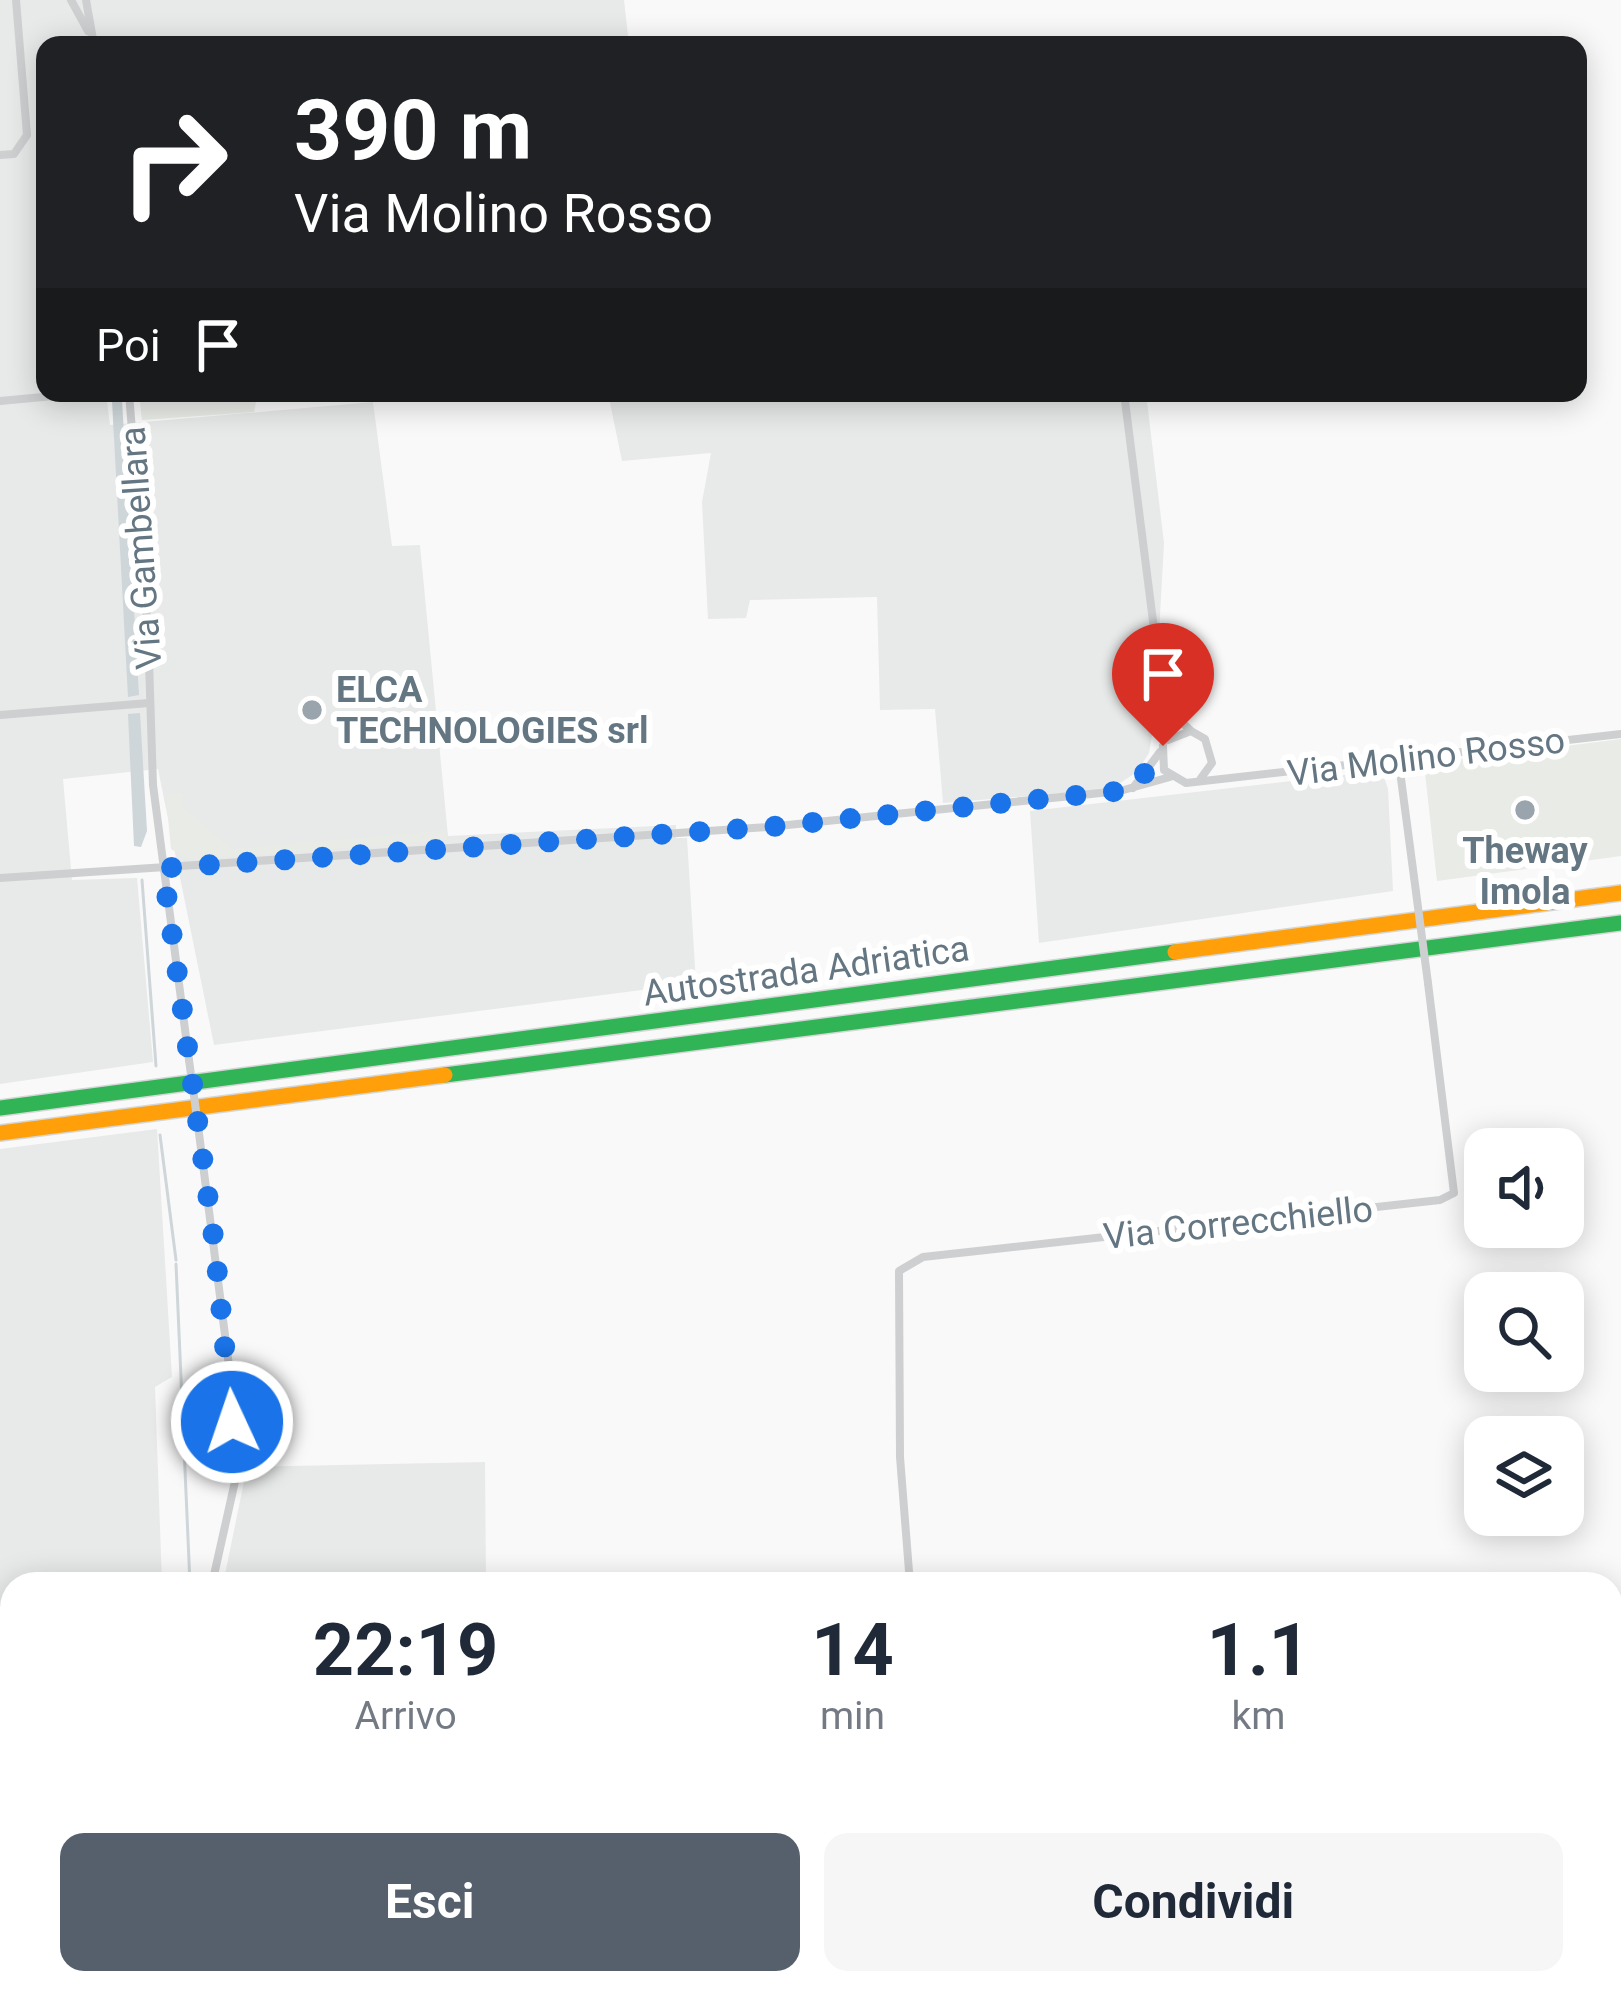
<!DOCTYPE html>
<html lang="it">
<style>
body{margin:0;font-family:Roboto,sans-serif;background:#f6f6f7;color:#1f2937;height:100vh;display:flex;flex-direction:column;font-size:45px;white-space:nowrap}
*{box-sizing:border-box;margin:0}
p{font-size:39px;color:#747a83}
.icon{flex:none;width:66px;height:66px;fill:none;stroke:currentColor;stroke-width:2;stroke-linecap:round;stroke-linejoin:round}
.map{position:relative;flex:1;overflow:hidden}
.sheet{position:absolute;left:0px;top:1572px;width:1623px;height:423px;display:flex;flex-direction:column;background:#fff;border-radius:36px 36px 0 0;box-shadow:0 6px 30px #0003}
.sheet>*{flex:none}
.hud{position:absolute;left:36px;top:36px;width:1551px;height:366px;border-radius:24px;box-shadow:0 6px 30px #0003;background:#202124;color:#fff;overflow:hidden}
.buttons{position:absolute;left:1464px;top:1128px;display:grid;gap:24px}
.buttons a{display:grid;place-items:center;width:120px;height:120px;border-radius:24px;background:#fff;box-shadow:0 6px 30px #0003;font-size:60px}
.pin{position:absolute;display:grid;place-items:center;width:102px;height:102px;color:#fff;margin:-123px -51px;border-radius:50% 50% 50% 0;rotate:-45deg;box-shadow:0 0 12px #0007}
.pin .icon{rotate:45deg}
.me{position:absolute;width:132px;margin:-66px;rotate:357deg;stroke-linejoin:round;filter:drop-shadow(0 0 9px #0008)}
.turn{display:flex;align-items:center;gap:42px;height:252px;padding:0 60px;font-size:54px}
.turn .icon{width:156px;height:156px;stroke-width:2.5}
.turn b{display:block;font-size:84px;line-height:102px}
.then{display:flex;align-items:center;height:114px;padding:0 60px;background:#0003;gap:24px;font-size:45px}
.eta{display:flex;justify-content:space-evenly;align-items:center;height:204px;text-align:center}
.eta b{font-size:72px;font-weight:700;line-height:84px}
.primary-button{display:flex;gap:24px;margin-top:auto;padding:24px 60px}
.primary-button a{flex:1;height:138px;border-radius:24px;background:#56606c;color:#fff;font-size:48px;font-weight:700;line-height:138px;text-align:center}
.primary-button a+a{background:#f6f6f7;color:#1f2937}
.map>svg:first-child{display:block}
.built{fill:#e8e9e9}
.green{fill:#e8ebe6}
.water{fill:#ced6d9}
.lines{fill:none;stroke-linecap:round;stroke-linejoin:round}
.stream{stroke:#ced6d9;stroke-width:3}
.fast-casing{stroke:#d5d6d6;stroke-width:18}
.slow-casing{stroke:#d5d6d6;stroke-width:18}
.street{stroke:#cecfd0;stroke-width:8}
.fast{stroke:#30b455;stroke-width:15}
.slow{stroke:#ff9f0a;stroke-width:15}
.street-bridge{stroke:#cecfd0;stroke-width:8}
.route{stroke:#1a73e8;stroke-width:21;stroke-dasharray:0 37.8}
.poi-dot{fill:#99a4ac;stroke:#fff;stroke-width:4.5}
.labels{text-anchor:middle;stroke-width:12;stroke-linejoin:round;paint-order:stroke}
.street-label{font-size:36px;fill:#657683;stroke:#fff}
.poi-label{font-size:36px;font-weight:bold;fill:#657683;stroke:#fff;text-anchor:start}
</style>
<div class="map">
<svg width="1621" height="1994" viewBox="0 0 1621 1994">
<rect width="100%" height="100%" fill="#f9f9f9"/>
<path class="built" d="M0,0H624L629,45H45V393H106L110,425L373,402L392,546L420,545L448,836L676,825V838H687L696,983L214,1045L158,769L63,779L72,880L137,878L153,1062L0,1084Z
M608,393H1146L1164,543L1154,725L1149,753L1137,772L1111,789L943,803L935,709L880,710L877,597L750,600L746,618L708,619L702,502L711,453L622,461Z
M1370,772L1384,777L1388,789L1393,891L1039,943L1030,811Z
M157,1129L172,1377L155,1387L162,1584H12V1983H240V1994H0V1149Z
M485,1462L486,1584H223L247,1467Z"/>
<path class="green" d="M139,393H258L254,412L142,420Z
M1621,739V856L1437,881L1424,764Z
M183,792L184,808L232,849L446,830L447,840L190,860L171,849L166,796Z"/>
<path class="water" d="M122,400L139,695L128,697L112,401Z
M140,713L147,831L141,847L134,846L128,714Z"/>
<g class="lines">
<path class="stream" d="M142,880L156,1066
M160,1135L176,1260
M176,1264L190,1584
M242,1983L243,1994"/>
<g class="fast-casing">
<path id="fast" d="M445,1075L1621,923
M0,1108L1175,952"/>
</g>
<g class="slow-casing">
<path id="slow" d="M1175,952L1621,893
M0,1133L445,1075"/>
</g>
<path class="street" d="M71,0L88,31
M86,0L94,45
M0,155L14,154L27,135L16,0
M129,393L148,630L153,785L189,1060
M1124,393L1168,739
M0,401L86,393
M1163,704L1191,731
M0,715L149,703
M1168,740L1191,731L1205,739L1212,763L1201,778
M1163,746L1164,770L1186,783L1621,734
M1398,756L1414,877
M1133,788L1160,752
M0,878L768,827L1120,791L1170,777
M197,1118L233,1397L236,1477L212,1584
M910,1584L900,1457L899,1271L923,1257L1440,1200L1454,1193L1428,983
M0,1897L12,1896
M253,1983V1994
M1118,1983L1123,1994"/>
<use href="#fast" class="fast"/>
<use href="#slow" class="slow"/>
<path class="street-bridge" d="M1414,877L1428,983
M189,1060L197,1118"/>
</g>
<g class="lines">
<path class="route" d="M232,1422L215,1248L163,868L768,827L1120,791L1138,783L1163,746"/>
</g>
<g class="poi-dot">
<circle cx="312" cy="710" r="12"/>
<circle cx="1525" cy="810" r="12"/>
</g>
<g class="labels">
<g class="street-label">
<text transform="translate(140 548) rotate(-94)" y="13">Via Gambellara</text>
<text transform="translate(1426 756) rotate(-7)" y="13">Via Molino Rosso</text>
<text transform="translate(806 970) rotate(-8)" y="13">Autostrada Adriatica</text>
<text transform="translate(1238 1222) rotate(-6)" y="13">Via Correcchiello</text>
</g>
<g class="poi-label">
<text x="336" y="702">ELCA<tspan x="336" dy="41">TECHNOLOGIES srl</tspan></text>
<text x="1525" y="863" text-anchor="middle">Theway<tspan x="1525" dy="41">Imola</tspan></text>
</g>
</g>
</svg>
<div class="buttons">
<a><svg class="icon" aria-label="sound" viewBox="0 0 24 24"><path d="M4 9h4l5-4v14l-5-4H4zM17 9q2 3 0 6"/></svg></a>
<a><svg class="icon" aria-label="search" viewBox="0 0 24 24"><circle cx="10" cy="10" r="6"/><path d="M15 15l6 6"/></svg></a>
<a><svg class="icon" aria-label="layers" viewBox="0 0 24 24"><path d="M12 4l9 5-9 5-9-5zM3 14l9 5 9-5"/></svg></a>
</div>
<div class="pin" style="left:1163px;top:746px;background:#d93025"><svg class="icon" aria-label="arrive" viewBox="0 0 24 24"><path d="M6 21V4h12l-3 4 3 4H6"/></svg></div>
<svg class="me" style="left:232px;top:1422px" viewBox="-20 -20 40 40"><circle r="17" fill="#1a73e8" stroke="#fff" stroke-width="3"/><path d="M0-11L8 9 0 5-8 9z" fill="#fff"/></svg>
<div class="hud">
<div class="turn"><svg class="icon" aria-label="right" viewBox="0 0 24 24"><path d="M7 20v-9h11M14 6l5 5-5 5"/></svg><div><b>390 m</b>Via Molino Rosso</div></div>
<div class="then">Poi<svg class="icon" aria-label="arrive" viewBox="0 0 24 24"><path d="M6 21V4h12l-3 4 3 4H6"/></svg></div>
</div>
<section class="sheet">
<div class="eta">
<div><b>22:19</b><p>Arrivo</p></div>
<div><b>14</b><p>min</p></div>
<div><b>1.1</b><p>km</p></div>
</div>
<div class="primary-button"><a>Esci</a><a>Condividi</a></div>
</section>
</div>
